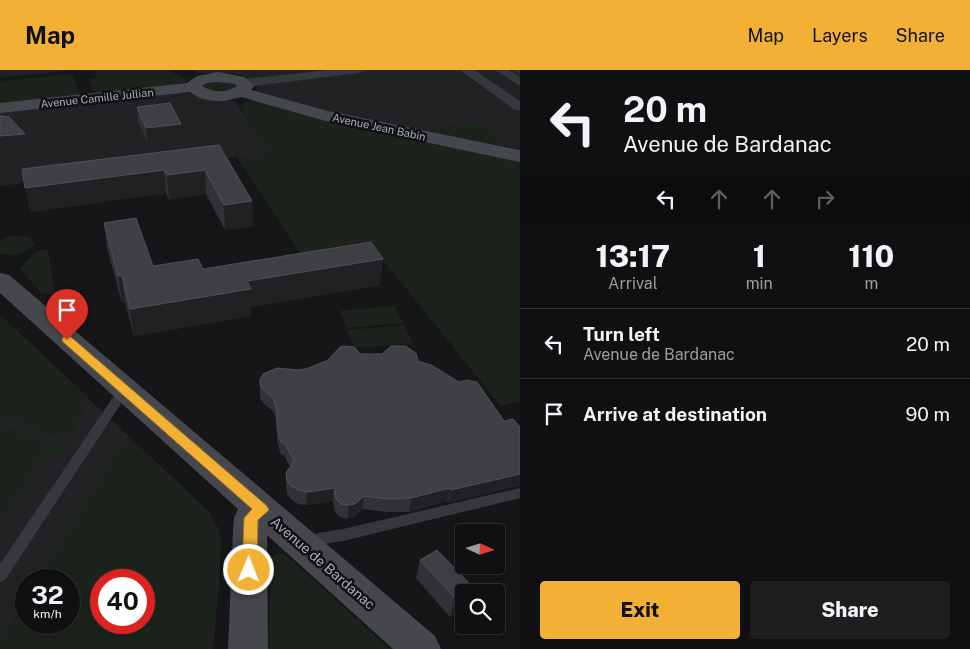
<!DOCTYPE html>
<style>
body{margin:0;font-family:"Public Sans",sans-serif;background:#1e1e20;color:#f1f3f6;height:100vh;display:flex;flex-direction:column;font-size:19px;white-space:nowrap}
*{box-sizing:border-box;margin:0}
p{font-size:16px;color:#9c9d9f}
.icon{flex:none;width:28px;height:28px;fill:none;stroke:currentColor;stroke-width:2;stroke-linecap:round;stroke-linejoin:round}
.map{position:relative;flex:1;overflow:hidden}
.sheet{display:flex;flex-direction:column;background:#101012;width:450px}
.sheet>*{flex:none}
.guide{background:#101012;color:#f1f3f6;overflow:hidden}
.needle{width:32px;rotate:94deg}
.tools{position:absolute;left:455px;top:454px;display:grid;gap:10px}
.tools a{display:grid;place-items:center;width:50px;height:50px;border-radius:5px;background:#101012;box-shadow:0 2px 8px #0003,0 0 0 1px #303032;font-size:25px}
.speed{position:absolute;left:15px;top:499px;display:flex;gap:10px;font-size:25px;font-weight:700;text-align:center}
.speed>*{display:grid;place-content:center;width:65px;height:65px;border-radius:50%;background:#101012;box-shadow:0 2px 8px #0003,0 0 0 1px #303032;line-height:1}
.speed small{font-size:12px;font-weight:400}
.speed .limit{border:8px solid #d22;background:#fff;color:#111}
.pin{position:absolute;display:grid;place-items:center;width:42px;height:42px;color:#fff;margin:-51px -21px;border-radius:50% 50% 50% 0;rotate:-45deg;box-shadow:0 0 5px #0007}
.pin .icon{rotate:45deg}
.me{position:absolute;width:55px;margin:-28px;rotate:1deg;stroke-linejoin:round;filter:drop-shadow(0 0 4px #0008)}
.turn{display:flex;align-items:center;gap:18px;height:105px;padding:0 20px;font-size:22px}
.turn .icon{width:65px;height:65px;stroke-width:2.5}
.turn b{display:block;font-size:35px;line-height:42px}
.lanes{display:flex;align-items:center;height:48px;padding:0 20px;background:#0003;justify-content:center;gap:25px;direction:ltr}
.lanes .off{opacity:.35}
.eta{display:flex;justify-content:space-evenly;align-items:center;height:85px;text-align:center}
.eta b{font-size:30px;font-weight:800;line-height:35px}
.action{display:flex;gap:10px;margin-top:auto;padding:10px 20px}
.action a{flex:1;height:58px;border-radius:5px;background:#f2b134;color:#111;font-size:20px;font-weight:800;line-height:58px;text-align:center}
.action a+a{background:#1e1e20;color:#f1f3f6}
ul{padding:0;list-style:none}
li{display:flex;align-items:center;gap:15px;height:70px;padding:0 20px;border-top:1px solid #303032}
li div{flex:1}
li b{display:block;font-size:19px}
li em{font-style:normal}
header{display:flex;align-items:center;gap:30px;box-sizing:border-box;height:70px;padding:0 25px;background:#f2b134;color:#111}
header strong{font-size:24px}
nav{display:flex;gap:28px;margin-inline-start:auto;font-size:18px}
main{display:flex;flex:1;min-height:0}
.map>svg:first-child{display:block}
.built{fill:#222225;fill-rule:evenodd}
.green{fill:#1c231d;fill-rule:evenodd}
.lines{fill:none;stroke-linecap:round;stroke-linejoin:round}
.lane{fill:#37383d;fill-rule:evenodd}
.street{fill:#37383d;fill-rule:evenodd}
.secondary{fill:#45474d;fill-rule:evenodd}
.wall{fill:#323236}
.shaded-wall{fill:#212124}
.building{fill:#3f3f44;stroke:#4f5156}
.route{fill:#f2b134;stroke:#9d7322}
.labels{text-anchor:middle;stroke-width:5;stroke-linejoin:round;paint-order:stroke}
.far-street-label{font-size:11px;fill:#a8adb8;stroke:#111113}
.street-label{font-size:14px;fill:#a8adb8;stroke:#111113}
</style>
<header>
<strong>Map</strong>
<nav><a>Map</a><a>Layers</a><a>Share</a></nav>
</header>
<main>
<div class="map">
<svg width="520" height="579" viewBox="0 0 520 579">
<rect width="100%" height="100%" fill="#161618"/>
<path class="built" d="M192,0H520V79L323,41L255,22L258,15L253,11L242,5L229,3H201Z
M186,22L196,26L235,31L271,83L0,116V42Z
M0,245L208,441L218,458L221,469L219,512L213,579H0ZM26,510H69V552H26ZM101,510H144V552H101Z"/>
<path class="green" d="M94,0H168L188,10L184,13L94,24L89,9L97,8Z
M201,0H259L262,3L299,0H338L261,8L238,2Z
M73,4L79,25L0,34V11Z
M232,11L238,16L228,22L207,21L201,16L205,12Z
M253,30L520,87V331L501,336L383,190L313,203L237,87L270,83L239,35Z
M474,48L515,78L432,63L449,55Z
M10,166L29,167L34,173L33,176L18,185L0,184V170Z
M48,179L55,224L42,223L20,199L37,181Z
M395,236L403,253L347,258L340,241Z
M0,245L89,328L71,370L48,365L0,346Z
M404,255L413,273L355,278L347,260Z
M0,354L33,367L65,377L68,381L67,385H45L0,452Z
M127,367L208,441L218,458L221,469L219,512L213,579H0V571L26,528V552H69V510H37L107,395ZM101,510H144V552H101Z
M279,483L286,485L390,579H268L272,486Z"/>
<g class="lines">
<path class="lane" d="M124,316L128,317L130,320L128,323L5,510L0,512V494L120,317Z
M520,418V428L343,471L307,477L302,475L300,471L302,467L307,465L343,459Z"/>
<path class="street" d="M328,0H365L359,3L245,17L239,13L245,9Z
M460,0H474L520,31V41L515,40Z
M495,0H509L520,7V16Z"/>
<path class="secondary" d="M218,2L245,7L254,16L251,20L328,41L520,80V92L326,51L241,27C225,32 205,34 190,22L0,43V33L187,13L197,6ZM218,12L235,14L237,16C227,23 213,23 202,16L206,13Z
M0,203L9,205L435,566L441,579H393L267,465L268,579H228L233,460L234,448L238,439L0,223Z"/>
</g>
<path class="wall" d="M513,0H520V4Z
M137,37L182,68L147,72L138,51Z
M219,75L252,131L253,156L225,160L206,124L169,129L166,123L30,142Z
M104,153L153,196L203,199L383,189L380,215L251,237V246L134,266L125,232L122,233L107,178Z
M361,284L418,291L459,312H477L448,433L447,431L409,442H386L362,439L354,447L347,449L340,447L335,442L333,431L306,435L298,434L291,429L287,424L286,417V403L290,397L284,385H281L277,371V353L273,341L264,334L260,328V309L299,300L309,298Z
M420,490L473,517L471,522H464L450,547L416,508Z"/>
<path class="shaded-wall" d="M0,0H76L0,8Z
M181,54L182,68L147,72L146,58Z
M25,64L29,86L0,90V66Z
M164,100L166,123L30,142L25,118Z
M205,100L206,124L169,129L167,105Z
M252,131L253,156L225,160L224,135Z
M383,189L380,215L251,237V246L134,266L130,239L247,211Z
M118,206H122L125,232L122,233Z
M520,404V416L448,433L451,420Z
M334,418L333,431L306,435L307,422Z
M450,418L447,431L409,442L411,428Z
M364,426L362,439L354,447L347,449L349,435Z
M473,517L471,522H464Z
M464,523V538L450,547L455,528Z"/>
<path class="building" d="M170,33L181,54L146,58L137,37Z
M0,46L9,47L25,64L0,66Z
M219,75L252,131L224,135L205,100L167,105L164,100L25,118L22,99Z
M136,148L153,196L198,189L203,199L371,172L383,189L247,211L251,219L130,239L122,206H118L104,153Z
M344,276L354,277L361,284H382L391,276H405L416,283L418,291L431,295L459,312L467,310L477,312L504,351L513,349L520,357V404L451,420L450,418L411,428L388,429L364,426L355,434L349,435L341,434L336,429L334,418L307,422L299,420L291,416L287,410L286,403L294,391L284,372H281L277,358V340L273,328L264,321L260,315V309L263,304L277,298L299,300L309,298L328,290L340,277Z
M437,480L473,517L455,528L420,490Z"/>
<path class="route" d="M67,266L71,267L267,436L269,440L258,450L257,500L255,504L249,506L244,504L242,500L244,448L252,439L63,272L62,270L63,267Z"/>
<g class="labels">
<g class="far-street-label">
<text transform="translate(97 28) rotate(-6)" y="4">Avenue Camille Jullian</text>
<text transform="translate(379 57) rotate(12)" y="4">Avenue Jean Babin</text>
</g>
<g class="street-label">
<text transform="translate(323 493) rotate(41)" y="5">Avenue de Bardanac</text>
</g>
</g>
</svg>
<div class="tools">
<a><svg class="needle" viewBox="-14 -14 28 28"><path d="M0-13l5 13h-10z" fill="#e53935"/><path d="M0 13l5-13h-10z" fill="#9c9d9f"/></svg></a>
<a><svg class="icon" aria-label="search" viewBox="0 0 24 24"><circle cx="10" cy="10" r="6"/><path d="M15 15l6 6"/></svg></a>
</div>
<div class="speed"><div>32<small>km/h</small></div><div class="limit">40</div></div>
<div class="pin" style="left:67px;top:270px;background:#d93025"><svg class="icon" aria-label="arrive" viewBox="0 0 24 24"><path d="M6 21V4h12l-3 4 3 4H6"/></svg></div>
<svg class="me" style="left:249px;top:500px" viewBox="-20 -20 40 40"><circle r="17" fill="#f2b134" stroke="#fff" stroke-width="3"/><path d="M0-11L8 9 0 5-8 9z" fill="#fff"/></svg>
</div>
<section class="sheet">
<div class="guide">
<div class="turn"><svg class="icon" aria-label="left" viewBox="0 0 24 24"><path d="M17 20v-9H6M10 6l-5 5 5 5"/></svg><div><b>20 m</b>Avenue de Bardanac</div></div>
<div class="lanes"><svg class="icon" aria-label="left" viewBox="0 0 24 24"><path d="M17 20v-9H6M10 6l-5 5 5 5"/></svg><svg class="icon off" aria-label="ahead" viewBox="0 0 24 24"><path d="M12 20V5M6 11l6-6 6 6"/></svg><svg class="icon off" aria-label="ahead" viewBox="0 0 24 24"><path d="M12 20V5M6 11l6-6 6 6"/></svg><svg class="icon off" aria-label="right" viewBox="0 0 24 24"><path d="M7 20v-9h11M14 6l5 5-5 5"/></svg></div>
</div>
<div class="eta">
<div><b>13:17</b><p>Arrival</p></div>
<div><b>1</b><p>min</p></div>
<div><b>110</b><p>m</p></div>
</div>
<ul>
<li><svg class="icon" aria-label="left" viewBox="0 0 24 24"><path d="M17 20v-9H6M10 6l-5 5 5 5"/></svg><div><b>Turn left</b><p>Avenue de Bardanac</p></div><em>20 m</em></li>
<li><svg class="icon" aria-label="arrive" viewBox="0 0 24 24"><path d="M6 21V4h12l-3 4 3 4H6"/></svg><div><b>Arrive at destination</b></div><em>90 m</em></li>
</ul>
<div class="action"><a>Exit</a><a>Share</a></div>
</section>
</main>
